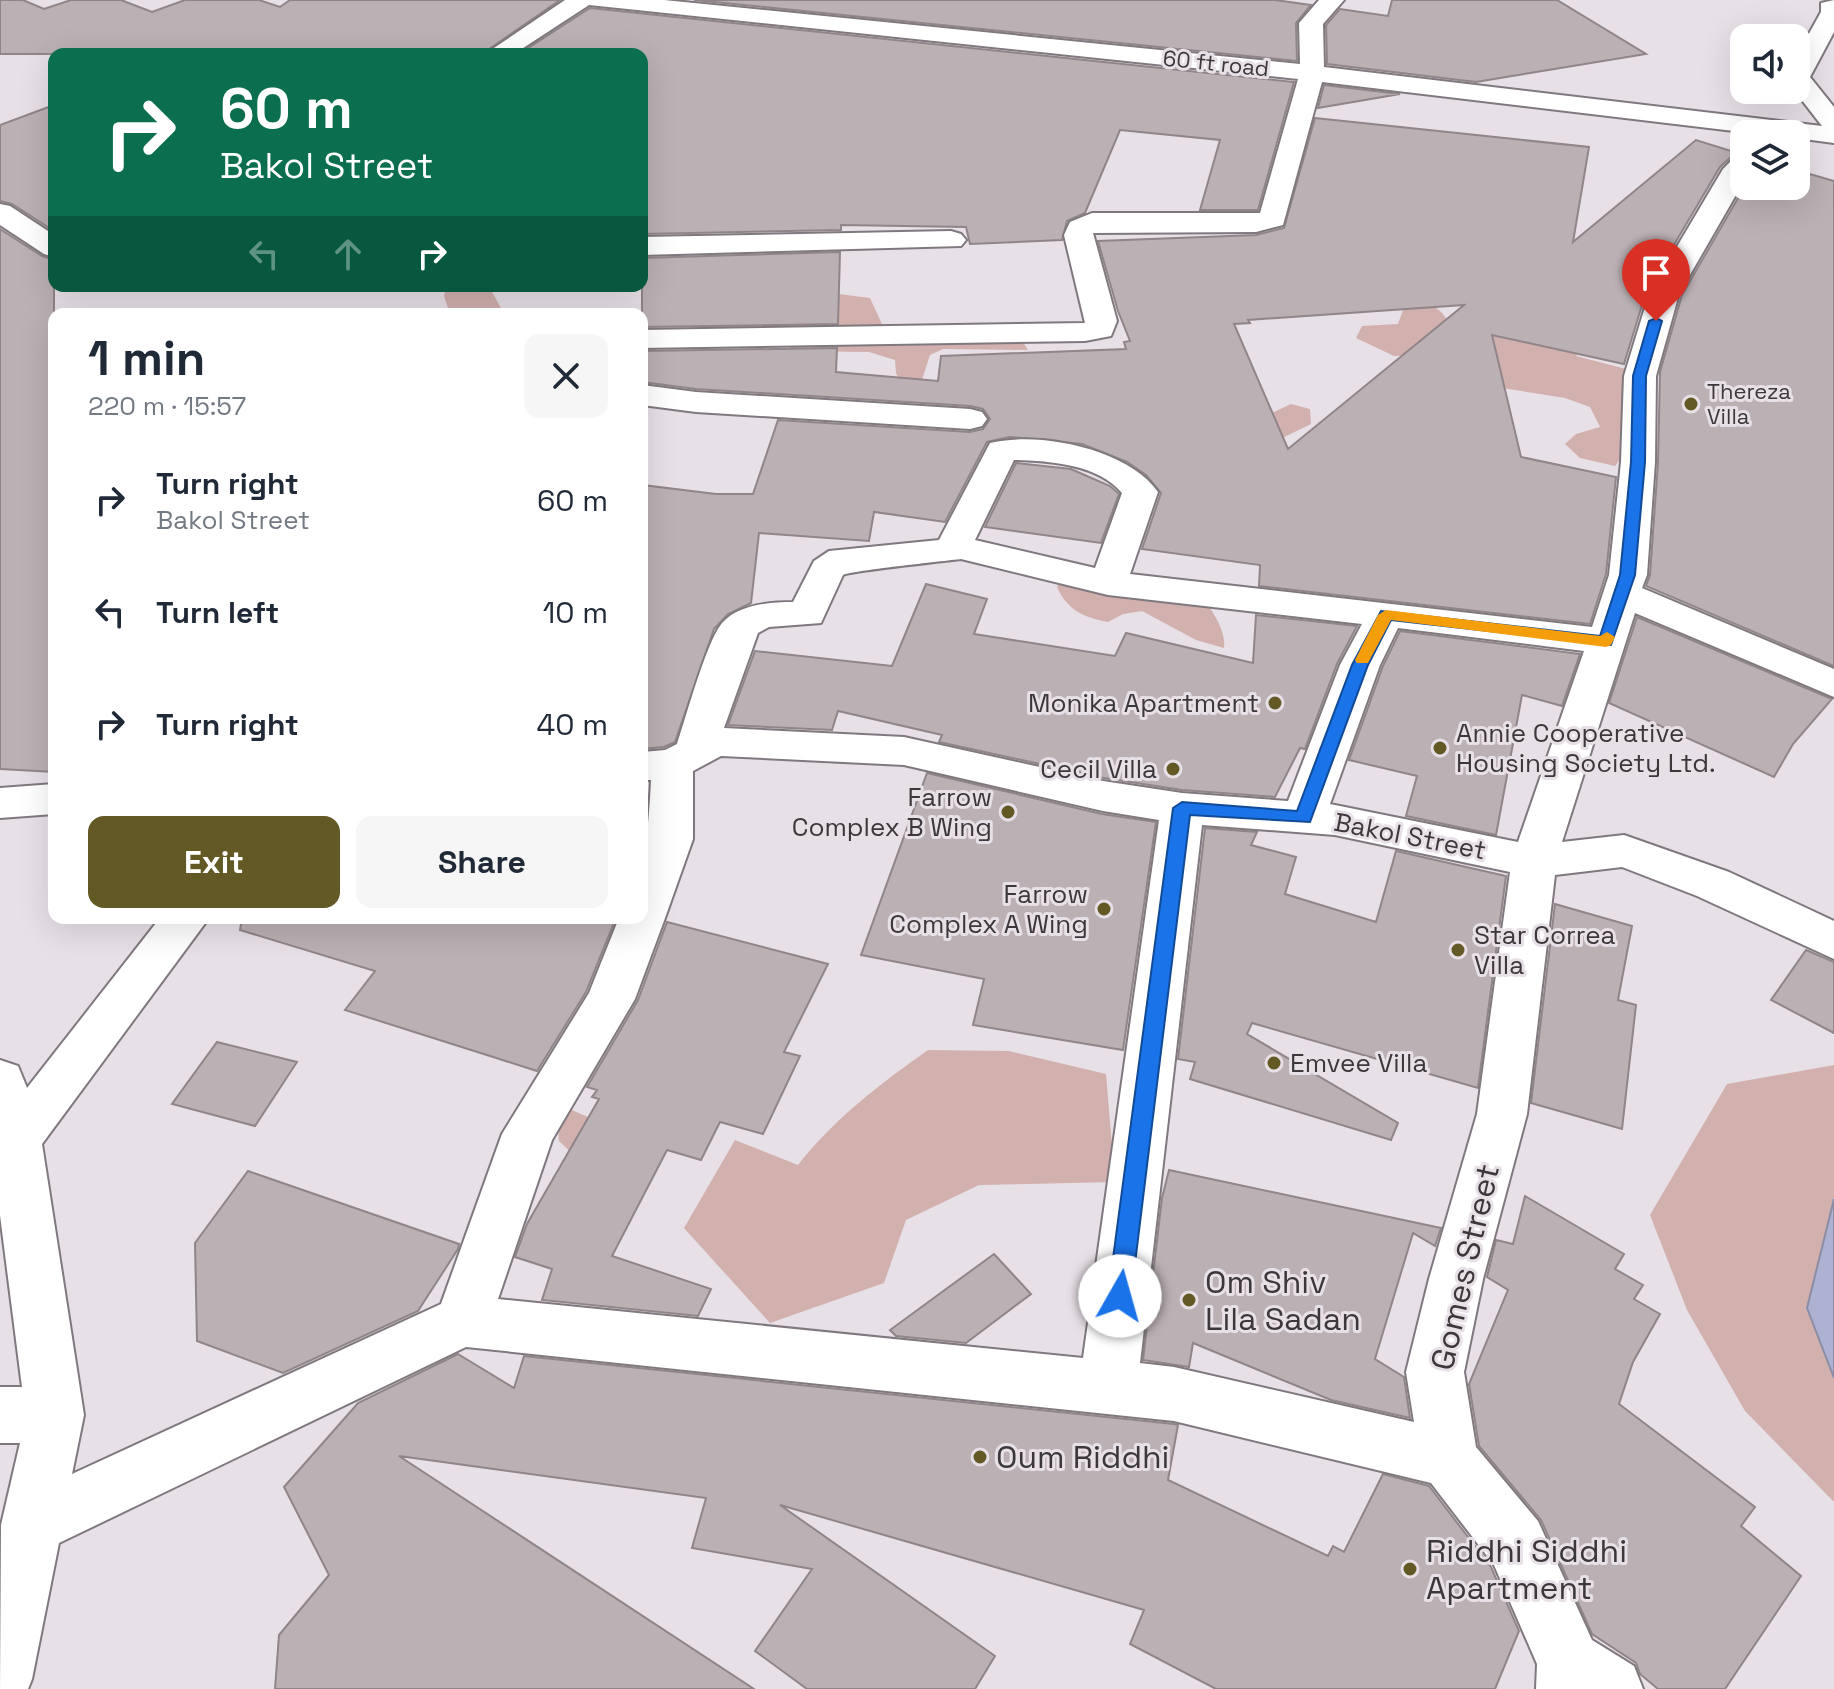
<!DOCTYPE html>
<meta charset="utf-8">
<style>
body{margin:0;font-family:"Space Grotesk",sans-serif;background:#f6f6f7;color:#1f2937;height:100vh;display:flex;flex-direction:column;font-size:30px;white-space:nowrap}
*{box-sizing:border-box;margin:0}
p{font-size:26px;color:#747a83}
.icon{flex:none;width:44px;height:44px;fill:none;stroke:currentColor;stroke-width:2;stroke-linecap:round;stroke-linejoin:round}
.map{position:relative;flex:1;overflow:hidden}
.drawer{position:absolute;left:48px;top:308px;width:600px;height:616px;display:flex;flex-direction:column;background:#fff;border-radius:16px;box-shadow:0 8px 32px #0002}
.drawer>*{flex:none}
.top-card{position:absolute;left:48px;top:48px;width:600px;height:244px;border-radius:16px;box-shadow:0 8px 32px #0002;background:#0b6e4f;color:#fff;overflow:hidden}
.tools{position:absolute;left:1730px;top:24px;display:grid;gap:16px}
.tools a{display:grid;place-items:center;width:80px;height:80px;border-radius:16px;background:#fff;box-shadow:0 8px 32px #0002;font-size:40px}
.pin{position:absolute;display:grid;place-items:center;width:68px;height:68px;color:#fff;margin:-82px -34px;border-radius:50% 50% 50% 0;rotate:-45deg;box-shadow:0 0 8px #0007}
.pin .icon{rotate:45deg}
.me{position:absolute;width:88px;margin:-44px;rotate:7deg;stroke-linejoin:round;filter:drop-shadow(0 0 6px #0008)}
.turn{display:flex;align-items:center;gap:28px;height:168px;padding:0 40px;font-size:36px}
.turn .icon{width:104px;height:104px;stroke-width:2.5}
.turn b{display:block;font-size:56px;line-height:68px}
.lanes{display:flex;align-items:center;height:76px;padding:0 40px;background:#0003;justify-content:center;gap:40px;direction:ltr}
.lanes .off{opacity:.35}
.round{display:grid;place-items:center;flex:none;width:84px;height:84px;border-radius:16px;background:#f6f6f7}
.head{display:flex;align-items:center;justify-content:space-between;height:136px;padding:0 40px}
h1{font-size:48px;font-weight:800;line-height:60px}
.action{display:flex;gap:16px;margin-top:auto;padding:16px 40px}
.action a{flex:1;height:92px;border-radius:16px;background:#625925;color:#fff;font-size:32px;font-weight:800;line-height:92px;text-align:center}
.action a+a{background:#f6f6f7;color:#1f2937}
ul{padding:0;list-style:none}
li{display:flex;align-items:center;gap:24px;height:112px;padding:0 40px}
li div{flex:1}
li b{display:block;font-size:30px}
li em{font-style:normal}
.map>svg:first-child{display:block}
.green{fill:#d2b0ae}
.water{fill:#adb2d3;stroke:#8b8da5;stroke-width:2}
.building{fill:#bbb0b3;stroke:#908588;stroke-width:2;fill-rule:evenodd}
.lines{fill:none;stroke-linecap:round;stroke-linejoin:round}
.minor-casing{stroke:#80787f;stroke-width:4}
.minor{fill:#fff;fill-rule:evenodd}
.route{fill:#1a73e8;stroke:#114b97;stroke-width:2}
.slow{fill:#f59e0b}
.poi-dot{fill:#625925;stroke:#e8e0e7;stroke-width:3}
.labels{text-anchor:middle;stroke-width:6;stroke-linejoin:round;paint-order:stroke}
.far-street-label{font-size:22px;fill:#3b373a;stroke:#e8e0e7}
.far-poi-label{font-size:22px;fill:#3b373a;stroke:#e8e0e7;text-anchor:start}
.poi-label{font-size:26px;fill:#3b373a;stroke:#e8e0e7;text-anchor:end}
.street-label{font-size:26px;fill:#3b373a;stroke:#e8e0e7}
.near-street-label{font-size:32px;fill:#3b373a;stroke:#e8e0e7}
.near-poi-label{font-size:32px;fill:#3b373a;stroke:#e8e0e7;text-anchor:start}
</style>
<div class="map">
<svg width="1834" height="1689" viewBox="0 0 1834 1689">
<rect width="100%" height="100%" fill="#e8e0e7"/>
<path class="green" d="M446,286H489L504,314H450L444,296Z
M839,294L870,298L882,324L869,328L695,332L712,306Z
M1412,300C1435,305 1444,309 1452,331L1497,336L1560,337L1581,350L1576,356L1626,369L1621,458L1615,466L1580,458L1565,444L1576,434L1600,427L1590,407L1565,398L1490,386L1418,355L1394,356L1356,338L1362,326L1398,324L1403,310Z
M1021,339L1028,350L943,349L930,355L921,383L905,391L896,373L895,360L869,352L787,351L795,342Z
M1291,404L1310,409L1311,424L1268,445L1223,436Z
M1088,566L1194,584C1205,602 1227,627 1224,648L1196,640L1142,611L1123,614L1108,622C1085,618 1067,610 1057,587L1064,573Z
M928,1050L1009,1051L1106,1074L1115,1182L979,1185L906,1220L884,1283L770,1323L684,1228L735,1140L798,1165C834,1119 880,1084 928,1050Z
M1834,1065V1502L1745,1411L1687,1310L1650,1215L1727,1084Z
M556,1103L622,1132L600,1180L559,1141Z"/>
<path class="water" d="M1834,1199V1378L1807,1308Z"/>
<path class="building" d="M0,0H23L44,9L71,0H121L152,12L185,0H259L280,7L290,0H560L482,54H0Z
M694,0H1275L1311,5L1296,23L1297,61Z
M1392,0H1557L1646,54L1476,82L1327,64L1326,25L1340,9L1388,16Z
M590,8L1294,82L1258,210H1200L1220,140L1120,130L1085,213L1067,221L1062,240L970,244L966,227L841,225V230L642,234V54H519Z
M1324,85L1400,94L1318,108Z
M54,105V231L12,204L0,201V125Z
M1315,118L1589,147L1573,242L1696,140L1741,154L1732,156L1720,167L1646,292L1624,364L1492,335L1521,457L1616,477L1606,574L1590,624L1259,586L1260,565L1142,549L1161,493L1146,475L1127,462L1082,444L1010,437L987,442L945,522L874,512L869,541L759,533L751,603L728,614L714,629L675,742L664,747L642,749V485L716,494H753L778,420L970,432L983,429L990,419L983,409L970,406L696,389L642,382V351L837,348L836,372L938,381L941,356L1126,349L1124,342L1130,341L1118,311L1098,241L1256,235L1284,228ZM1464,305L1288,449L1234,324L1250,323L1248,320Z
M1796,170L1834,181V666L1646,586L1650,575L1658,462L1660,372L1682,295L1745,186H1796Z
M0,229L42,256L54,260V772L0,769Z
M840,252L838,324L642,327V258Z
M1016,463L1071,469L1110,486L1119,494L1101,543L985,527Z
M926,584L987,599L974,634L1115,656L1126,633L1253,663L1256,615L1357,626L1337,664L1305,749L1300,748L1275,797L1182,790L1104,778L939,742L942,735L838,711L832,730L728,725L755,651L892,666Z
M1637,617L1832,699L1793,744L1774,777L1609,703Z
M1400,631L1580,654L1562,706L1522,695L1496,835L1406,816L1417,776L1349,760L1383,666Z
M927,773L1102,814L1156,822L1123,1050L973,1025L984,979L861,955Z
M1205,828L1257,832L1251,845L1296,857L1285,894L1376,922L1396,851L1506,876L1478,1088L1252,1023L1247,1034L1398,1123L1391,1140L1190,1079L1195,1062L1178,1059Z
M1555,904L1632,926L1618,1000L1636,1005L1622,1129L1531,1103Z
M242,918H616L586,992L537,1071L345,1010L375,971L240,930Z
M667,922L828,964L784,1052L800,1056L763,1134L720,1122L701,1160L667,1150L612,1256L711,1289L698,1316L542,1300L552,1269L515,1257L527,1224L599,1099L592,1097L597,1090L587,1087L638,1000Z
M1806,950L1834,962V1033L1771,1000Z
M217,1042L297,1062L255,1126L172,1104Z
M1169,1170L1441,1228L1435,1246L1413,1233L1375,1359L1404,1377L1410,1418L1331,1400L1193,1343L1189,1367L1143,1360L1162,1198Z
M248,1171L459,1244L458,1249L418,1311L283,1373L197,1341L195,1243Z
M1525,1196L1624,1254L1615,1269L1643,1285L1634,1299L1660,1314L1633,1362L1619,1404L1755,1507L1741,1526L1801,1576L1725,1689H1658L1640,1674L1636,1663L1592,1634L1541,1520L1479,1446L1469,1384L1508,1290L1487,1277L1496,1240L1513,1244Z
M994,1254L1031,1294L966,1343L896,1336L890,1330Z
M458,1354L514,1388L524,1356L1174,1424L1178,1425L1168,1480L1328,1556L1333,1546L1344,1552L1383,1474L1429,1486L1491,1567L1519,1631L1495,1689H1216L1130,1644L1144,1610L780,1505L995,1656L975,1689H807L755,1651L812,1569L692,1548L706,1498L399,1456L754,1689H275L279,1635L329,1575L284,1487L358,1403Z"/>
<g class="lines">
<g class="minor-casing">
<path id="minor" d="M565,0H664L1300,64L1299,23L1319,0H1344L1323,24L1324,67L1822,126L1794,90L1796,57L1821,12V3L1834,0V32L1810,77L1834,107V143L1796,138V134H1759L1322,82L1283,225L1256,232L1093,233L1117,321L1111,336L1085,341L642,348V330L1085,323L1064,235L1070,222L1092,213H1260L1298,79L589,5L514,54H485Z
M1744,156V181L1679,294L1656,376L1655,462L1647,575L1642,588L1834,669V697L1635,613L1562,842L1624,835L1729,872L1834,921V959L1697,896L1622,867L1555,875L1527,1114L1483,1279L1464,1372L1476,1447L1538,1521L1592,1640L1634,1666L1643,1689H1536L1537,1664L1494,1565L1431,1483L1174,1421L466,1347L59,1543L32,1679L28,1689H0L1,1525L20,1443H0V1387H22L0,1215V1060L18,1066L27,1088L160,918H209L42,1144L84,1415L72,1474L441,1304L502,1134L589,993L619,918H642C642,871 649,827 651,780H642V752L665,750L677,744C686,718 707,639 723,622C740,604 771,602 793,602L814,561L829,551L939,540L990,443C1039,431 1128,449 1158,492L1130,574L1592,627L1609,575L1621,462L1624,376L1649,294L1723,169L1734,158ZM1014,460C1049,461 1098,464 1122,493L1095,568L975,540ZM961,559L1108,595L1362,624L1340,665L1288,801L1182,793L1103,781L904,737L724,728L758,633L769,627L821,623L843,575C849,571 944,561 961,559ZM1398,628L1584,651L1518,842L1330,804L1380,665ZM721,756L904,765L1103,811L1159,820L1083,1358L498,1299L552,1140L635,999L665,918L693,839V771ZM1202,825L1335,835L1510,872L1477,1114L1429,1279L1406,1372L1414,1422L1174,1367L1140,1363Z
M0,204L10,206L54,235V257L44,254L0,225Z
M951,231L961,234L966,240L961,246L642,255V237Z
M642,385L696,392L970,409L982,412L987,419L982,426L970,429L696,412L642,405Z
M54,784V814L0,818V788Z"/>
</g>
<use href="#minor" class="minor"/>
</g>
<path class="route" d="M1656,318L1662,321L1646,376L1645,462L1635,575L1611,645L1391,620L1368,665L1310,822L1190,815L1131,1296L1128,1303L1120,1307L1112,1303L1108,1296L1173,808L1182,802L1297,811L1352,665L1381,611L1600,636L1620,575L1631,462L1633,376L1649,321Z"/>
<path class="slow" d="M1386,610L1600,636L1607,632L1615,637L1611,645L1606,647L1391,620L1368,663H1357L1355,660L1378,615Z"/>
<g class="poi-dot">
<circle cx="1691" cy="404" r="8"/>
<circle cx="1275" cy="703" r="8"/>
<circle cx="1440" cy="748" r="8"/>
<circle cx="1173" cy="769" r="8"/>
<circle cx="1008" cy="812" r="8"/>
<circle cx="1104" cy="909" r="8"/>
<circle cx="1458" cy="950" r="8"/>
<circle cx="1274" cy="1063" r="8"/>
<circle cx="1189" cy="1300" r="8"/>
<circle cx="980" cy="1457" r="8"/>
<circle cx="1410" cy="1569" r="8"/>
</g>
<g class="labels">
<g class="far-street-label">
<text transform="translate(1216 63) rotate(6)" y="8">60 ft road</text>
</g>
<g class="far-poi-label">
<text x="1707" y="399">Thereza<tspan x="1707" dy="25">Villa</tspan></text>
</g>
<g class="poi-label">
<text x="1259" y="712">Monika Apartment</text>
<text x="1456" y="742" text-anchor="start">Annie Cooperative<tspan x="1456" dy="30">Housing Society Ltd.</tspan></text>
<text x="1157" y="778">Cecil Villa</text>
<text x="992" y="806">Farrow<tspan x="992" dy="30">Complex B Wing</tspan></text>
<text x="1088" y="903">Farrow<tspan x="1088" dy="30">Complex A Wing</tspan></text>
<text x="1474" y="944" text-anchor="start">Star Correa<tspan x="1474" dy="30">Villa</tspan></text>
<text x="1290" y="1072" text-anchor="start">Emvee Villa</text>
</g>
<g class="street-label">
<text transform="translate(1410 836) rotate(11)" y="9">Bakol Street</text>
</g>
<g class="near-street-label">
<text transform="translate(1465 1267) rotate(-77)" y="11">Gomes Street</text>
</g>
<g class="near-poi-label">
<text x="1205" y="1293">Om Shiv<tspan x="1205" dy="37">Lila Sadan</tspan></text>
<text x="996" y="1468">Oum Riddhi</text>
<text x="1426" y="1562">Riddhi Siddhi<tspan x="1426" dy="37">Apartment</tspan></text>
</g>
</g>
</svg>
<div class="tools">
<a><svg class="icon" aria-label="sound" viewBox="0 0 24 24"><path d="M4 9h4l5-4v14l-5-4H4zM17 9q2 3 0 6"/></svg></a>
<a><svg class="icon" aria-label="layers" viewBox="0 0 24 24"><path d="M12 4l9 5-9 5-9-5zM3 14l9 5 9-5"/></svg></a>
</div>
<div class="pin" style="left:1656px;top:321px;background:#d93025"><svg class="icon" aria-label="arrive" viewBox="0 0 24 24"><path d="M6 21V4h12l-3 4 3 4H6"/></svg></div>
<svg class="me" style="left:1120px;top:1296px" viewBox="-20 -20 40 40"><circle r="19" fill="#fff"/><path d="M0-13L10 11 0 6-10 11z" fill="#1a73e8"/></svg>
<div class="top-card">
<div class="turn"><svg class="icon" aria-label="right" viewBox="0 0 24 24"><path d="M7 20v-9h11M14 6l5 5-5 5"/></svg><div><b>60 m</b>Bakol Street</div></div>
<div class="lanes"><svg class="icon off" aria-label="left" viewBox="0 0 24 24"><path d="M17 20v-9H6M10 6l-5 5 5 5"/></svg><svg class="icon off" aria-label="ahead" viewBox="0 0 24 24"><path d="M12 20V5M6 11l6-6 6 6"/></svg><svg class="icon" aria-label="right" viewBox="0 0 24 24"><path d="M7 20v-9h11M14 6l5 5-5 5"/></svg></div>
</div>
<section class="drawer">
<div class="head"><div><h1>1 min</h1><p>220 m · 15:57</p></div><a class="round"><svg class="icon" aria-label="close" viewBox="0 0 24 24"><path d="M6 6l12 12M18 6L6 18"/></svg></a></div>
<ul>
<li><svg class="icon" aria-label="right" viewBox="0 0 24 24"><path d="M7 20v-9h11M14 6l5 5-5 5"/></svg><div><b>Turn right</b><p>Bakol Street</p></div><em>60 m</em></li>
<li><svg class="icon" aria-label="left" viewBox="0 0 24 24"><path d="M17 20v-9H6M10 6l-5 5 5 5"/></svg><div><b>Turn left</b></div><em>10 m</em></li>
<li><svg class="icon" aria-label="right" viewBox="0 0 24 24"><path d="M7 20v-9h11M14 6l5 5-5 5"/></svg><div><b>Turn right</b></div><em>40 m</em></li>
</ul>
<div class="action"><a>Exit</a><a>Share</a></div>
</section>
</div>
